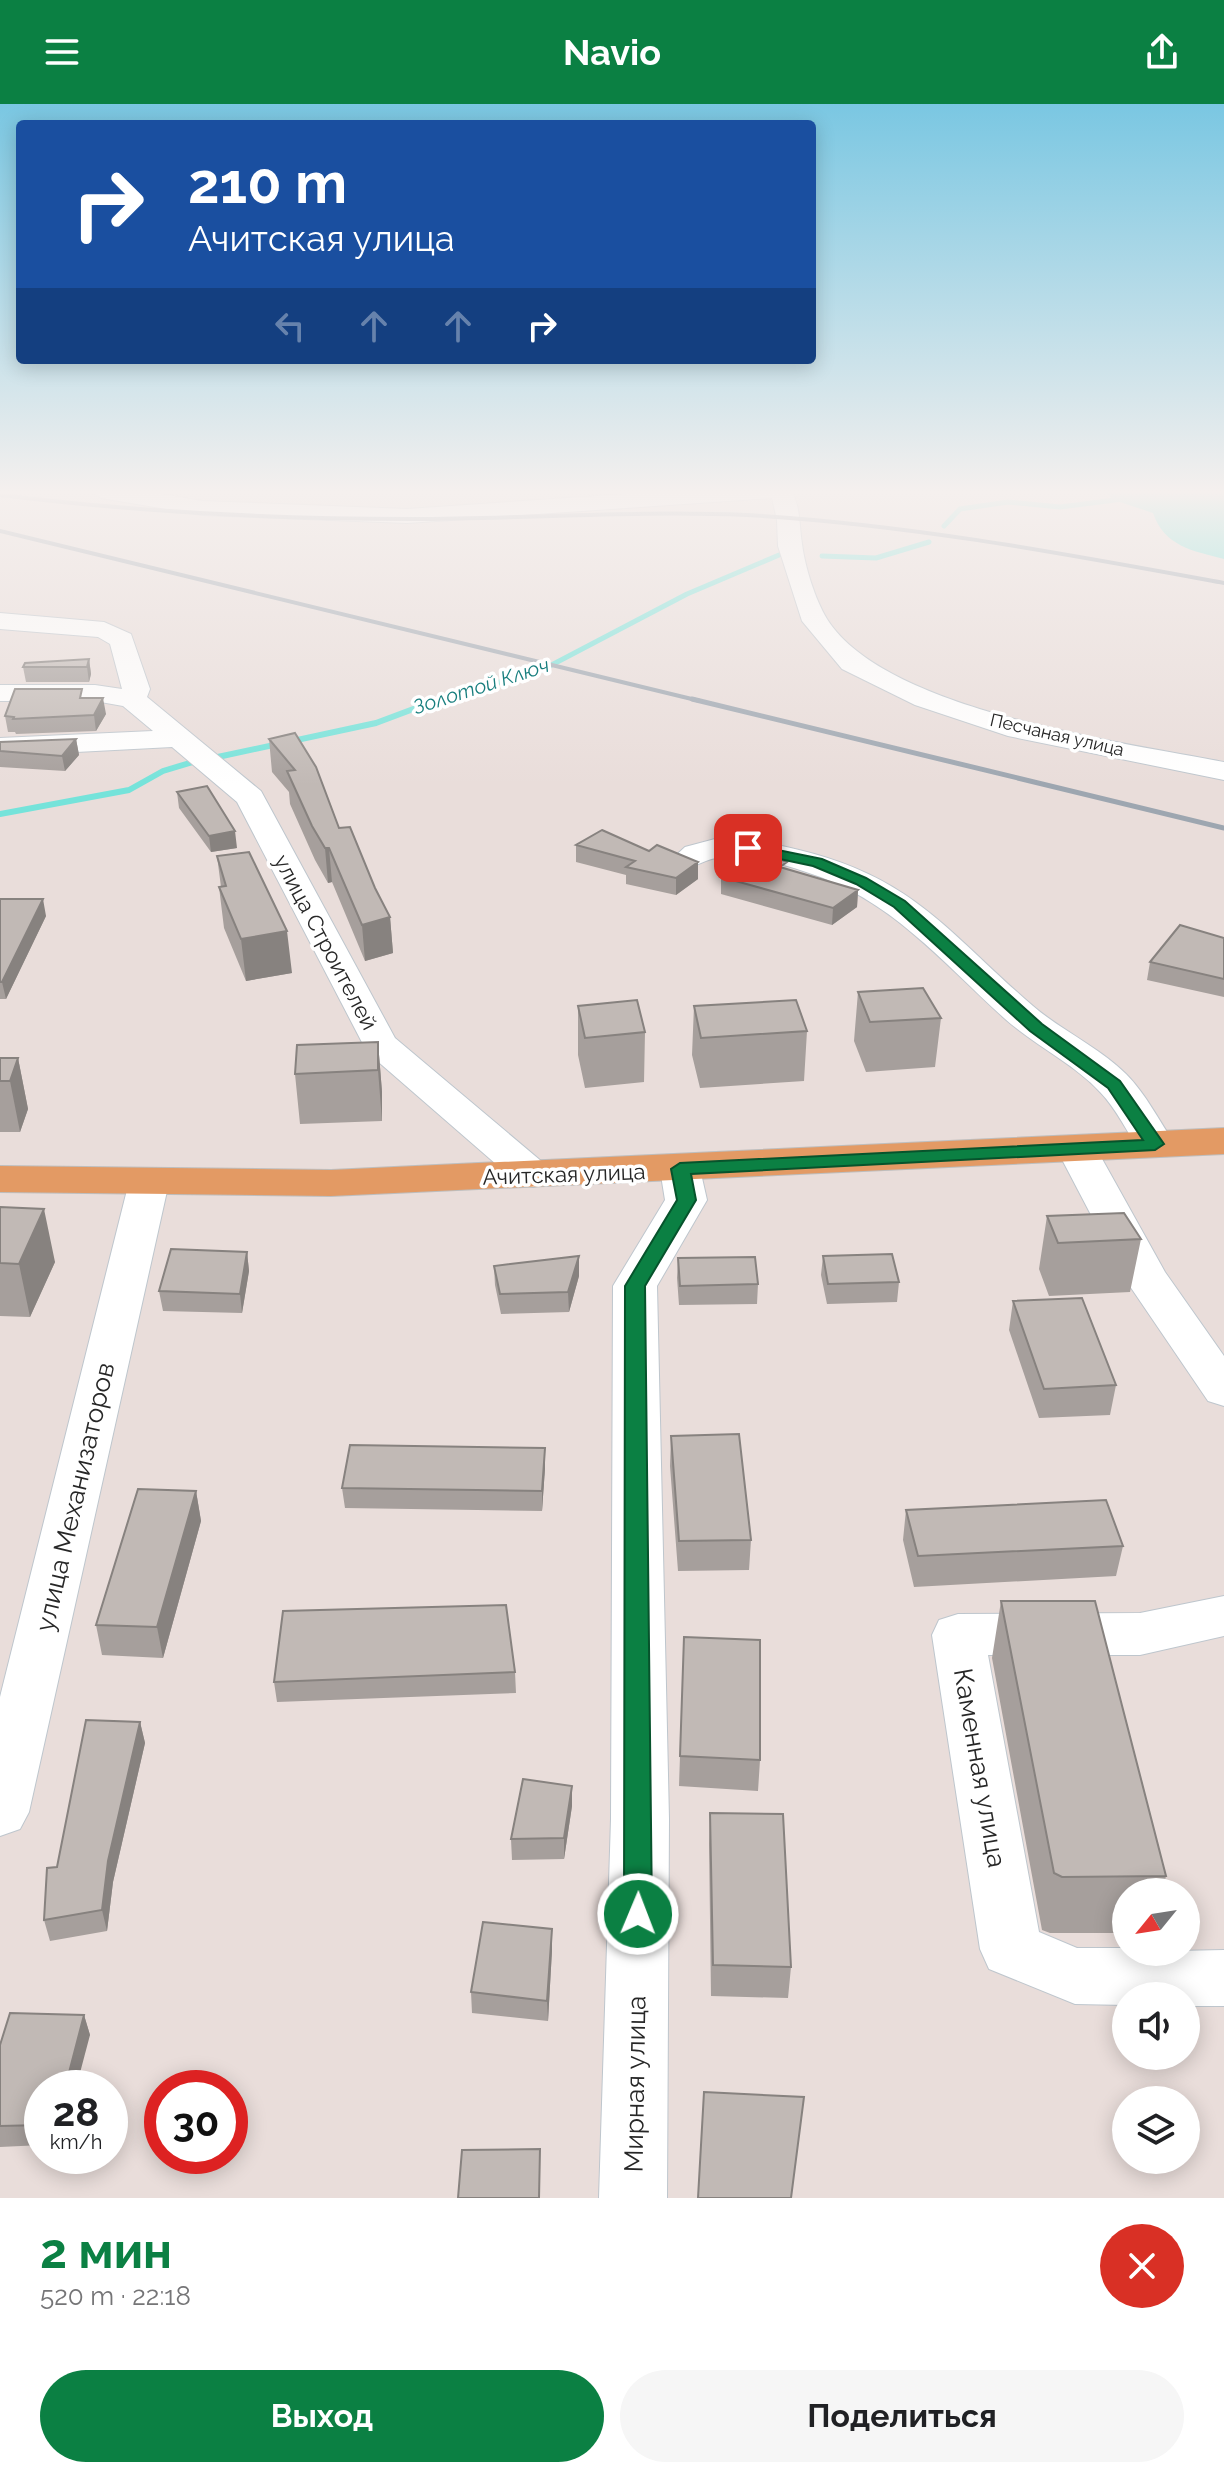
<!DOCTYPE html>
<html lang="ru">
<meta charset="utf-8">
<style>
body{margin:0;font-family:Raleway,sans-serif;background:#f6f6f6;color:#202124;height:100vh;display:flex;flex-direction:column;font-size:30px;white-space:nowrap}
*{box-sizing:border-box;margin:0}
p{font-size:26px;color:#757577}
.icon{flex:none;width:44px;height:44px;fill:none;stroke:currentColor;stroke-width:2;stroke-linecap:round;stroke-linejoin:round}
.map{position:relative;height:2094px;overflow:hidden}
.sheet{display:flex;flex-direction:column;background:#fff;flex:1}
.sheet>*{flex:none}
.banner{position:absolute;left:16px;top:16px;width:800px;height:244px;border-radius:8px;box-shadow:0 4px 20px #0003;background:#1a4fa0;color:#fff;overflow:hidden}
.needle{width:52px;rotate:240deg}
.fabs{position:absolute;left:1112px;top:1774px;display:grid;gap:16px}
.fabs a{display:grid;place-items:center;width:88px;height:88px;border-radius:50%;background:#fff;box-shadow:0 4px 20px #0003;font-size:40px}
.speed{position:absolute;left:24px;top:1966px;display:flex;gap:16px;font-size:40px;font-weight:700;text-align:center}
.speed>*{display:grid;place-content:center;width:104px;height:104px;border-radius:50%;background:#fff;box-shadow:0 4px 20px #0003;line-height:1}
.speed small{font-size:20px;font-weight:400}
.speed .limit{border:12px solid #d22;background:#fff;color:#111}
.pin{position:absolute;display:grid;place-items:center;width:68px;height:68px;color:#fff;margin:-34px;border-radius:16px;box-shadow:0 4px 12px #0006}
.me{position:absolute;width:88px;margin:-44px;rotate:1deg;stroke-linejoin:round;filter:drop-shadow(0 0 6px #0008)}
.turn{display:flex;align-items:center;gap:28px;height:168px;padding:0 40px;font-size:36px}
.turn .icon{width:104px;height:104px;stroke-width:2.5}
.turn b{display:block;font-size:56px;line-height:68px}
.lanes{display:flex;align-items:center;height:76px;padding:0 40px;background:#0003;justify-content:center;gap:40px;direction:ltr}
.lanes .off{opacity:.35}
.round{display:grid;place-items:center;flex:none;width:84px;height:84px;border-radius:42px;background:#f6f6f6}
.overview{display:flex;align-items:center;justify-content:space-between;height:136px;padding:0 40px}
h1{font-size:48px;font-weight:700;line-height:60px;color:#0b8043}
.action{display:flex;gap:16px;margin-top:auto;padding:16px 40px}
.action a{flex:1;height:92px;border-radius:48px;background:#0b8043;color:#fff;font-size:32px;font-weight:700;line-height:92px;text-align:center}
.action a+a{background:#f6f6f6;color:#202124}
header{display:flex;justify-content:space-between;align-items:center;height:104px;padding:0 40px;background:#0b8043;color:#fff;font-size:36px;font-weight:700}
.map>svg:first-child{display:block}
.water{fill:#75e3da}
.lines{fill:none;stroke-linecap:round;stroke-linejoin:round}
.stream-far1{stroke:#75e3da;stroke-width:5}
.stream{stroke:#75e3da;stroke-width:6}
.minor-casing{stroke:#bec6cd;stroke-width:2}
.major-casing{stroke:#bebebe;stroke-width:2}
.minor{fill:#fff;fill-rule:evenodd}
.major{fill:#e39a64;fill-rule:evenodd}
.rail-far1{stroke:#9da6b0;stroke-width:4}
.rail{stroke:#9da6b0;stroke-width:5}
.wall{fill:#a69f9c}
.shaded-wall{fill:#87827f}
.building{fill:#c1b9b5;stroke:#87827f;stroke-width:2}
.route{fill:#0b8043;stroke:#07532c;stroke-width:2}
.labels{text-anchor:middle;stroke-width:7;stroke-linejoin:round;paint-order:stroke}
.far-street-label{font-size:18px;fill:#272727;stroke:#fff}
.far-water-label{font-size:20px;font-style:italic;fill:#177e7e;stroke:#fff}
.street-label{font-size:22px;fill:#272727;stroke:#fff}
.near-street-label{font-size:26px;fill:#272727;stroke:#fff}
</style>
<header><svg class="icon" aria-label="menu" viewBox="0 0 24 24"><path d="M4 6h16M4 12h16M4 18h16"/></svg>Navio<svg class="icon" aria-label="share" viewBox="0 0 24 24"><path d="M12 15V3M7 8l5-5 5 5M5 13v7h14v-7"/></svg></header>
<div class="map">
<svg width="1224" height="2094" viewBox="0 0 1224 2094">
<rect width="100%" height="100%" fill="#e9ddda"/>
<path class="water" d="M1104,387H1224V455C1193,447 1164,442 1153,409L1114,396Z"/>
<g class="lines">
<path class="stream-far1" d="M944,422L960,405L1008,398L1060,403L1123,395
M822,452L876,454L929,438
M433,597L542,566L687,490L779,451"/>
<path class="stream" d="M213,654L376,619L440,595
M0,710L129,686L163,667L193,658"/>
<g class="minor-casing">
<path id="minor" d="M90,387H144L202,397L407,405L671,387H791C801,403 799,422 802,440C805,463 815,495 827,515C885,607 1122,638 1224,658V676L1008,632L915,601L842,565L802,517L778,442L777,416L772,394L407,419L202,411L101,394Z
M0,509L104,518L131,530L150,585L147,593L261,687L395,934L547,1062L553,1071L547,1080L533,1083L519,1080L367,948L237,698L172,643L0,652V634L153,627L123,602L95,597H0V581H95L122,585L110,540L98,533L0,525Z
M715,735C743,733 771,739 799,746C915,774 949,830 1033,902C1062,927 1099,943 1126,970C1146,990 1159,1017 1175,1040L1169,1048L1155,1052L1141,1048C1127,1029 1117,1005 1100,988C1073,959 1034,941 1004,914C941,857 890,794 806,768C779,759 745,749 716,754C700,757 694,766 677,762L672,755L685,743Z
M1076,1032L1090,1036L1096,1044L1165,1168L1224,1252V1302L1208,1297L1123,1172L1056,1044L1062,1036Z
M680,1053L694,1056L700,1065L707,1096L657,1182L669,1715L667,2094H599L611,1715L613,1182L665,1096L660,1065L666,1056Z
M149,1066L163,1069L169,1078L29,1708L20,1725L0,1732V1593L129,1078L135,1069Z
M1224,1492V1532L1140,1551H988L1039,1828L1077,1844H1126V1848L1224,1846V1902H1186V1892H1126V1901L1075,1900L989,1865L980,1845L932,1531L939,1516L958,1510L1140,1509Z"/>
</g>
<g class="major-casing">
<path id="major" d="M1224,1024V1050L331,1092L0,1088V1062L331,1066Z"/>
</g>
<use href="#minor" class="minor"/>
<use href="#major" class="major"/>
<path class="rail-far1" d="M0,391C137,408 275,415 413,415C525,415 635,406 747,411C907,420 1066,450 1224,479
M0,427L700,597"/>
<path class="rail" d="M692,595L1224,724"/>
</g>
<path class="wall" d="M89,555L91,570L89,578H26L23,563Z
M83,594L106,610L96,627L16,630L15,628H8L5,612Z
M295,629L339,724L390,813L393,849L365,857L332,778L328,779L315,756L290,700L289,688L272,668L269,635Z
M76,635L79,651L65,667L0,663V638Z
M177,688L237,744L211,748L179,704Z
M576,741L649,747L698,758V775L676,791L626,780V771L576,758Z
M217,752L292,869L246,877L224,824L219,783H221Z
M786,765L858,786L857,803L832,821L721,790V773Z
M0,795L46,812L6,895H0Z
M1224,834V893L1147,876L1150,858Z
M858,888L941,914L935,963L866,968L854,937Z
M578,902L645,928L644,978L585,984L578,951Z
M694,902L807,927L804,977L700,984L692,951Z
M378,938L382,988V1017L300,1020L295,970Z
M0,954H18L28,1005L20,1028H0Z
M0,1103L55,1158L30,1213L0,1212Z
M1047,1112L1141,1135L1130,1188L1049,1192L1039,1165Z
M247,1148L249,1167L242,1209L163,1207L159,1187Z
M579,1152V1172L569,1208L501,1210L495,1181L494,1162Z
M823,1152L899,1178L897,1198L827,1200L821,1171Z
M678,1154L758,1180L757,1200L679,1201L677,1174Z
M1013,1197L1116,1281L1110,1311L1039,1314L1009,1226Z
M671,1332L751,1436L749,1466L678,1467L670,1362Z
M545,1364L542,1407L345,1404L342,1384Z
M196,1387L201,1417L163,1554L102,1551L96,1521Z
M906,1406L1123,1442L1116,1472L914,1483L903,1436Z
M1001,1497L1166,1772L1162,1788H1126V1829H1050L1042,1826L992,1554Z
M684,1533L760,1656L758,1687L679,1682Z
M515,1568L516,1589L277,1598L274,1578Z
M140,1618L145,1639L113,1778L107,1827L50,1837L44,1816L57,1763Z
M572,1682V1702L564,1755L512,1756L511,1735Z
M710,1709L791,1863L788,1894L711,1892L709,1740Z
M552,1846L548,1917L472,1909L471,1888Z
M84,1911L90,1931L42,1984V2041L0,2043V1941Z"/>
<path class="shaded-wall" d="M89,555L91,570L89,578L87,563Z
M103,594L106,610L96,627L94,611Z
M76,635L79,651L65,667L62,652Z
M235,727L237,744L211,748L209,732Z
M325,744H329L332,778L328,779Z
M698,758V775L676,791V774Z
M858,786L857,803L832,821L833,804Z
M43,795L46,812L6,895L2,878Z
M390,813L393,849L365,857L362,821Z
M287,827L292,869L246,877L241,835Z
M378,938L382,988V1017L378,966Z
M18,954L28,1005L20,1028L10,977Z
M44,1105L55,1158L30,1213L19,1160Z
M247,1148L249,1167L242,1209L240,1190Z
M579,1152V1172L569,1208L568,1188Z
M545,1344V1364L542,1407V1387Z
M196,1387L201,1417L163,1554L157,1523Z
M140,1618L145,1639L113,1778L107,1827L102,1806L108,1757Z
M572,1682V1702L564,1755V1734Z
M552,1825V1846L548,1917L547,1897Z
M84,1911L90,1931L76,1984H65Z"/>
<path class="building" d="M89,555L87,563H23L25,559Z
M15,585H82L80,594H103L94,611L13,615L14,613L5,612Z
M295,629L316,663L339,724L350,723L375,784L390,813L362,821L329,744H325L312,722L287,667L295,666L269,635Z
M76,635L62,652L0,647V638Z
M207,682L235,727L209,732L177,688Z
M602,726L649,747L657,741L698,758L676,774L626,763L635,757L576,741Z
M249,748L287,827L241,835L219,783L226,782L217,752Z
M762,748L787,758L780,763L858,786L833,804L721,773Z
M0,795H43L2,878H0Z
M1180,821L1224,834V875L1150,858Z
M923,884L941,914L870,918L858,888Z
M637,896L645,928L585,934L578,902Z
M796,896L807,927L701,934L694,902Z
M378,938V966L295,970L297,941Z
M0,954H18L10,977H0Z
M0,1103L44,1105L19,1160L0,1159Z
M1124,1109L1141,1135L1058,1139L1047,1112Z
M171,1145L247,1148L240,1190L159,1187Z
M892,1150L899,1178L828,1180L823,1152Z
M579,1152L568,1188L500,1190L494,1162Z
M755,1153L758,1180L680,1182L678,1154Z
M1082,1194L1116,1281L1044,1285L1013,1197Z
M739,1330L751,1436L679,1437L671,1332Z
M350,1341L545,1344L542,1387L342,1384Z
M138,1385L196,1387L157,1523L96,1521Z
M1106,1396L1123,1442L918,1452L906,1406Z
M1001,1497H1095L1166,1772L1062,1773L1054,1769Z
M506,1501L515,1568L274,1578L283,1507Z
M684,1533L760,1536V1656L680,1652Z
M86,1616L140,1618L108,1757L102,1806L44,1816L47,1764L57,1763Z
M523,1675L572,1682L564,1734L511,1735Z
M710,1709L783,1710L791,1863L713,1861Z
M483,1818L552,1825L547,1897L471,1888Z
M10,1909L84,1911L65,1984H42V2021L0,2022V1941Z
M704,1988L804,1993L791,2094H698Z
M540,2045L539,2094H458L462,2046Z"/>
<linearGradient id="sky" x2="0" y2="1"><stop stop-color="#7ac7e2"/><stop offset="0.57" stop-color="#f5f0ee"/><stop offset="1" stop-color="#f5f0ee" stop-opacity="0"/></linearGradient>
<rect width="1224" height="681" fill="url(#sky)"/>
<path class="route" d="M748,740L822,755L866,774L905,797L1042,920L1120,977L1164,1040L1155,1046L691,1070L696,1096L645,1182L652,1810L648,1818L638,1822L628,1818L624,1810L625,1182L677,1096L671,1065L680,1059L1143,1036L1108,984L1030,927L894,803L856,780L813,762L742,747L740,744Z"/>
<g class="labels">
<g class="far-street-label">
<text transform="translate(1057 631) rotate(13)" y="6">Песчаная улица</text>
</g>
<g class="far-water-label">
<text transform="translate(481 582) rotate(-18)" y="7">Золотой Ключ</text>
</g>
<g class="street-label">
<text transform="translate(326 838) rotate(62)" y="8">улица Строителей</text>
<text transform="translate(564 1070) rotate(-2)" y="8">Ачитская улица</text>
</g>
<g class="near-street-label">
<text transform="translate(75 1393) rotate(-77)" y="9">улица Механизаторов</text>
<text transform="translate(980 1664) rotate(80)" y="9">Каменная улица</text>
<text transform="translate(635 1980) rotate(-89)" y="9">Мирная улица</text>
</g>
</g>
</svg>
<div class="fabs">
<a><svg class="needle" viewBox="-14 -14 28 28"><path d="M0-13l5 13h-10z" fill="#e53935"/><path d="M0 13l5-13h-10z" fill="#757577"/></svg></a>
<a><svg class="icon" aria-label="sound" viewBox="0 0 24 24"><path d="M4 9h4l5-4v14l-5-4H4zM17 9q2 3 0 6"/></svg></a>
<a><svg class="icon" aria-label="layers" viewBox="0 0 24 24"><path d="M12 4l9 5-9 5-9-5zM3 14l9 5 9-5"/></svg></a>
</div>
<div class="speed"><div>28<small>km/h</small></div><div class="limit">30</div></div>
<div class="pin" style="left:748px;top:744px;background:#d93025"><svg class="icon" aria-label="arrive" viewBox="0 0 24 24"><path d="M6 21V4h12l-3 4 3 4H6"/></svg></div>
<svg class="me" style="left:638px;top:1810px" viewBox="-20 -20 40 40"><circle r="17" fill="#0b8043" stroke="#fff" stroke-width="3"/><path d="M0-11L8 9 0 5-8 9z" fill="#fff"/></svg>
<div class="banner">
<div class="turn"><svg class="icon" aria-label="right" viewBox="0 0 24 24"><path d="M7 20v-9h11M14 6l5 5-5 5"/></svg><div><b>210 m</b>Ачитская улица</div></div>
<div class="lanes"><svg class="icon off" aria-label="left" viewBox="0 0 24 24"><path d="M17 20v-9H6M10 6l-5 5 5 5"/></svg><svg class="icon off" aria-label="ahead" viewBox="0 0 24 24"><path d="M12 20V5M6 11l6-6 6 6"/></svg><svg class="icon off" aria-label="ahead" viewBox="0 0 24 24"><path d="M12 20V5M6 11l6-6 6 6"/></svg><svg class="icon" aria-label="right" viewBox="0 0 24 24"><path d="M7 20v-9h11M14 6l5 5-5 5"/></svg></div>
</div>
</div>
<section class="sheet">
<div class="overview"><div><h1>2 мин</h1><p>520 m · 22:18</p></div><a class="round" style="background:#d93025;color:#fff"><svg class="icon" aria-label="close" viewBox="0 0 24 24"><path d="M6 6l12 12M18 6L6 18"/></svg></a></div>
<div class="action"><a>Выход</a><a>Поделиться</a></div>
</section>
